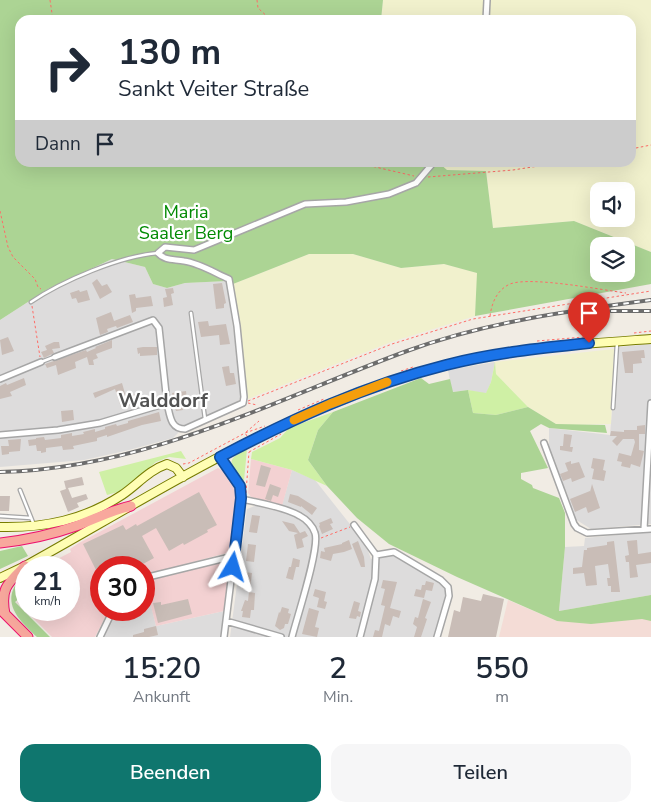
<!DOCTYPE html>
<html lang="de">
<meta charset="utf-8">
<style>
body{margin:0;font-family:"Nunito Sans",sans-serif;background:#f6f6f7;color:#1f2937;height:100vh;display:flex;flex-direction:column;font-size:19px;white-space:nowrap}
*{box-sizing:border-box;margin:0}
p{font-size:16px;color:#747a83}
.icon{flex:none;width:28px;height:28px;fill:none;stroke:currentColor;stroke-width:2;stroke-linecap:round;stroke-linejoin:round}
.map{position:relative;height:637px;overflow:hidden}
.details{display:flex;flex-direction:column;background:#fff;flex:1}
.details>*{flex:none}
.banner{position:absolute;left:15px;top:15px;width:621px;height:152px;border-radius:15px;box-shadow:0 5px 20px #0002;background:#fff;color:#1f2937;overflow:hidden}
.fabs{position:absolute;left:590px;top:182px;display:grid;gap:10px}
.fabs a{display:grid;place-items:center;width:45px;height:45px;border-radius:10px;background:#fff;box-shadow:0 5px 20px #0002;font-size:25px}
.speed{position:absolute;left:15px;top:556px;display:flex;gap:10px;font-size:25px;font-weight:700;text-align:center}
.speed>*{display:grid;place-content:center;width:65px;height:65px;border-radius:50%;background:#fff;box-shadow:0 5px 20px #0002;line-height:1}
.speed small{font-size:12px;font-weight:400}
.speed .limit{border:8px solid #d22;background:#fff;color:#111}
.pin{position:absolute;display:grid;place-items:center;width:42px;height:42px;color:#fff;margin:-51px -21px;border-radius:50% 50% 50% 0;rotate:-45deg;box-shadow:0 0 5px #0007}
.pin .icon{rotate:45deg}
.me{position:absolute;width:55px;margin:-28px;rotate:7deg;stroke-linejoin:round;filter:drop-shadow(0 0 4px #0008)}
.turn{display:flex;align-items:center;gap:18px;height:105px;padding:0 20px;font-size:22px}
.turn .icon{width:65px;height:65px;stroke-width:2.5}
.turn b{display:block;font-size:35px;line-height:42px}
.then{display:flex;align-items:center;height:48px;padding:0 20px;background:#0003;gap:10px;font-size:19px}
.eta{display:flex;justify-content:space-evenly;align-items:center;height:85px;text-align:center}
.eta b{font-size:30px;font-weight:600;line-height:35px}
.button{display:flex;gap:10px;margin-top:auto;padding:10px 20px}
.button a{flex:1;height:58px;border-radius:15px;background:#0f766e;color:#fff;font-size:20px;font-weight:600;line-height:58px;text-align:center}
.button a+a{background:#f6f6f7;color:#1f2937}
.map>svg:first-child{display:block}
.residential{fill:#dddcdc}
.commercial{fill:#f3d1d2}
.military{fill:#f4dcd6}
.farmland{fill:#f1f1cd;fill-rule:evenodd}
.grass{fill:#cff0a5}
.forest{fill:#acd494;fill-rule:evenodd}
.building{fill:#c9bdb7}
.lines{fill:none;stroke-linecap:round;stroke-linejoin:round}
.service-casing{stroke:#a6a6a6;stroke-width:5}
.minor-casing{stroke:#a6a6a6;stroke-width:8}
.secondary-casing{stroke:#777c00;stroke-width:10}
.trunk-casing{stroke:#ed126d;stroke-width:11}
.path{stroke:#ff6c67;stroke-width:1;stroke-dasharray:2.5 2.5;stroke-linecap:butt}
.service{stroke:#fff;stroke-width:2.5}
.minor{stroke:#fff;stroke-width:5}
.secondary{stroke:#fffeb4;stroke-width:8}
.trunk{stroke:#f8a89d;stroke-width:9}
.rail-casing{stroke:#6d6d6d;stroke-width:4}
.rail{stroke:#fff;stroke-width:2;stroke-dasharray:5.5;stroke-linecap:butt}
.route-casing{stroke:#114b97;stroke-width:12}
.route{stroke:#1a73e8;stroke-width:9}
.slow{stroke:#f59e0b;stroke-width:9}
.labels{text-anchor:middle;stroke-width:4.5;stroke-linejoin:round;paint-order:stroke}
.park-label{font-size:18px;fill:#008a02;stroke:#fff}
.quarter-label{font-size:20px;font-weight:bold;fill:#525252;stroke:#fff}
</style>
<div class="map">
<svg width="651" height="637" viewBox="0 0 651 637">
<rect width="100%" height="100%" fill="#f1ece4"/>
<path class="residential" d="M112,259L145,267L153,284L167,288L185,283L227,281L242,396L238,401L194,424L184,427L173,438L129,450L84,460L0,467V320L48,289Z
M651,344V524L591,529L575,519L549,451V428L610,435L612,410H615L619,347Z
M495,362L491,382L486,394L468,390L452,392L448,370Z
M292,470L315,480L353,528L367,548L371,559L395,555L441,583L445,589L446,595L434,637H230L247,509L257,505L280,512Z
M651,532V595L559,611L565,547L584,546L585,538Z
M148,581L153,601H150L156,626L224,611L221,637H104L117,610H144V583Z"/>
<path class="commercial" d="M251,459L292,470L282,506L251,497L248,493Z
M218,468L224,471L232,481L236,490L237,503L232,548L227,553L144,575V568H101V610H109L95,637H52L17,602L26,595V610H69V568L42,567L71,552L70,549L79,543Z
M223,562L227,564L229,567L224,611L156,626L150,602L152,600L148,581Z"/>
<path class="military" d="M651,595V637H499L508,600L557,621Z"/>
<path class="farmland" d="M383,0H651V252L574,221L493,228L486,171L447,170L439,163L631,162V20H381ZM599,191H626V219H599Z
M309,254H353L401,268L444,264L478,273L475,316L391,342L248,399L233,284Z
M614,349L611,424L571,425L556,424L528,407L496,374L495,362Z"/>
<path class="grass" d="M495,362L496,374L528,407L496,415L473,413L468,390L486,393L491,382Z
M333,412L318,430L308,460L327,486L292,470L251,459L252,452L280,438L289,428Z
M247,449L244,481C230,464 224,460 247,449Z
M181,451L186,459L169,457L156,462L126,487L118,492L107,495L99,472Z"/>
<path class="forest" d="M0,0H383L381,20H20V162L439,163L447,170L486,171L493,228L574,221L651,252V284L475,316L477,273L444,264L401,268L353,254H309L233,284L227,281L185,283L167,288L153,284L145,267L112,259L48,289L0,320ZM599,246H626V274H599Z
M421,378L429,384L450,379L453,392L468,390L473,413L496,415L528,407L556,424L605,425L607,433L549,428L541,424L530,431L548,468L521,473V479L532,485L533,488L559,498L565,513V547L559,611L651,595V621L642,619L591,624L557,621L457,577L389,544L357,518L327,486L308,460L318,430L333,412Z
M22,546L28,556L0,569V551Z
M19,580L26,588V593L15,602L50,637H37C20,621 0,603 19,580Z"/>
<path class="building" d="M97,279L102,286L107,284L112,292L100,299L92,283Z
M222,283L226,303L224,304V308L216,309L213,284Z
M173,288L174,293L171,294L173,305L164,307L163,298L167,297L165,289Z
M79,290L80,292L87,290L90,300L78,303L76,298L72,299L70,293Z
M135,294L136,298L151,296L153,306L136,308V311L132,313L129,295Z
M111,312L114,321L130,315L133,322L117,328L116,326L107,329L108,332L100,335L96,318Z
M208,321L209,326L226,324L230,344L220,345L219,335L201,337L198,322Z
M8,337L14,351L2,355L0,340Z
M112,340V348L96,354L98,358L93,360L94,365H89L87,357L75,362L76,368L58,375L56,365L47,368L45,364L86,350L87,352L96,348L95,347Z
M54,342H59L60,348L52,349L54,353L44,358L41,352L47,350L45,346Z
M143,347H157V355L140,356V353L138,354L137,348Z
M644,350L645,358H641L642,363L633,364V373H625L622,352Z
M229,366L230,373H234L236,384L226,386L222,367Z
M24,378L26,385L10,392L12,396L0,399V386L6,383L7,385Z
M122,383L126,397L138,393L141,403L121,407L115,389L95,398L93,393Z
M186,391L187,400L181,401L183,410L176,411L172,393Z
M73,410L74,420L62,422L61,411Z
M159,412L161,421L142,425L107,437V435L97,438V441L73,446L74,449L63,450L62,446L46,448V452L41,453V451H37L36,445L29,446L28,440L36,439V438L44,437L45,440L61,438V435L72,433V436L84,434L83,432L95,429V432L105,429V427L116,424L117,426L128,423V421Z
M645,425V434H639V450L644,451L640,467L631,464L630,468L621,466L622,462L617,461L619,453L631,456L635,442L634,439H623L617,446L612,441L617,436H610L611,431L624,432V430H637V426Z
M564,434L572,435L570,447H573L572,452L560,450V446H563Z
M21,439L20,451L9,452V454L2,455L1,446H9L8,440Z
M593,458L605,460L603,470L606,471L604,481L592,479L594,469L591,468Z
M571,461V464L579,462L585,477L572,482L571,478L563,481L560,474L568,471L565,463Z
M261,465L271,468L265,487L256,485Z
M82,477L84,485L68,488L72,498L86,494L88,499L77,503L79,507L68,512L60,491L66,489L64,481Z
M270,484L281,488L278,497L273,495L271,501L265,499Z
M592,484L600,508L588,513L586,507L575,512L570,499L590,491V492Z
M199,492L217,525L207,530L208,532L184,545L183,543L169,551L156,528L142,536L154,558L143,564L145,568H101V580L83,544L123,525L126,530L136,524L137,526Z
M290,494L298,496L317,508L312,515L301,506V507L288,502Z
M0,496H10L9,511H0Z
M252,515L260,516L257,533L249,532Z
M331,518L333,523L330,524L333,529L322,534L319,526L320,525L319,523Z
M282,521L294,524L300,533L305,531L308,536L302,539L304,547L297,549L294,535L298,533L289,531Z
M349,540L352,549L344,552L333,554L331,561L320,558L321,551L325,552L324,548L342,544V543Z
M637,540L638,554L651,552V563L636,565L638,577L630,578L629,562H626L625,556L629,555L627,541Z
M358,541L364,557L365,567H361L352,544Z
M614,541L620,592H611V586H608L607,578H610L608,564L595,566L597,585L586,586L584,573L573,574V568L582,567L584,550H587V548L607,545V542Z
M248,544L256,545L254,562L246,561Z
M293,558L300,560L299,567H296L293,580L286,578L289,567H291Z
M245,572L252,573L250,590L242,589Z
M383,580L397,582L390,608L401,611L399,618L393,616L390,626L385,624L382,637H373L375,630L379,631L385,606L381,605L385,589L381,588Z
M426,581L434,583L432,591L426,590L424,598L414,596L416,589L421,590L422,585H425Z
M315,589L326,592L324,601L327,602L325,609L317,607L319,598L313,596Z
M249,592L255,593L254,610H251L250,618L242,617L243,611H241L245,600L248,601Z
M483,594L504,599L496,637H448L454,610L460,612L463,597L481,601Z
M188,599L192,614L158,623L153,603L161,602V605Z
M423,599L431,602L425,618L427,619L421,637H414L417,627L413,624L415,617L418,618Z
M354,601L360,603L358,611L361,612L360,617L357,616L356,619L349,618Z
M282,607L289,609L288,613L291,614L288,624H285L284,628L280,630L275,626L279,612L280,613Z
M309,608L319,611L315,627L319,628L317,637L302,634Z
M156,626L158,635L149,637H133V635L144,632V629Z"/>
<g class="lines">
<g class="service-casing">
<path id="service" d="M31,302C62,281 120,256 158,253
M191,313L205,419
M41,362L54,357
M613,408L617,343
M20,490L34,525
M0,516L31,518"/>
</g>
<g class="minor-casing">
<path id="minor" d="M486,20L487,0
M55,357L153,320L159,328L167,403
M0,379L41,362
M0,435L58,430L100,423L167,403C170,415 170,429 185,429L243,403L244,397L237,326L229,279C215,273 199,263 184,261C174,259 165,261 158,253L165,247L194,250L305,204L346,202L389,194L416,183L434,162
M544,443L574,524L577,528L587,533L651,529
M220,457C231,472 239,479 241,499L224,637
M241,499C257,502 287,508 300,516C306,519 313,526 315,533C320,548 297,617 292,637
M354,525L376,555L375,579L360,637
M644,529L651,403
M376,555L394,552L441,580L448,587L449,596L437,637
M144,578L234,556
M226,621L281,637
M100,637L113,610"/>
</g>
<g class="secondary-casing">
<path id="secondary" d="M0,527C45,528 84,520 122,495C137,485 149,470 167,464L176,468L183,477
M0,578L25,566C160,491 293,404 445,365C512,348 582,344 651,339"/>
</g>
<g class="trunk-casing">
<path id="trunk" d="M0,543C26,540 51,535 76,526C95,519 112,510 131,506
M2,611L28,637
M5,614C0,588 8,583 25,566"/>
</g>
<path class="path" d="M50,0L53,20
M257,0L258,8L271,20
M631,149L651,145
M354,162L414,176
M428,177L513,170L564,162
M0,211L8,247L13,257L35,279L38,287L41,289
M32,306L40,357
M490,316C492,302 497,290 510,284C531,276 602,290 626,293
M634,333L651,331
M537,341L595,336
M401,371L413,367
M248,401L392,344L473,319L651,291
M248,403L257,405
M298,410L324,399
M247,436L245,433L259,421
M249,452L281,434
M183,464L189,463L245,433L265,426
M246,493L249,452
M321,538L350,527"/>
<use href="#service" class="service"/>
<use href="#minor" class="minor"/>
<use href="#secondary" class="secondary"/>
<use href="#trunk" class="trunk"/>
<g class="rail-casing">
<path id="rail" d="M611,311H651
M0,472C146,469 274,400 407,351C486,322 568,311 651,300"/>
</g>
<use href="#rail" class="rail"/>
</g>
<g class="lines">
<g class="route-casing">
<path id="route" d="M233,567L241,498L240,486L220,457C292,419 366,385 446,365C493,353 541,348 589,343"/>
</g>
<use href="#route" class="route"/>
<path class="slow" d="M294,420L330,404L387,382"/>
</g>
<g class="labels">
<g class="park-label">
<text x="186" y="218">Maria<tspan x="186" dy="21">Saaler Berg</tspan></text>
</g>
<g class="quarter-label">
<text x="163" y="407">Walddorf</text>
</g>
</g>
</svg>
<div class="fabs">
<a><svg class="icon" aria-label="sound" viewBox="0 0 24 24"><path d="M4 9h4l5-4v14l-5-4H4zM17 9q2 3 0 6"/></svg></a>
<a><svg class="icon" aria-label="layers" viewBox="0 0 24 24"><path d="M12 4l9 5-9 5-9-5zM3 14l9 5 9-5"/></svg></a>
</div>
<div class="speed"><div>21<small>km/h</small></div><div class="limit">30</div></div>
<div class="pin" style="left:589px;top:343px;background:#d93025"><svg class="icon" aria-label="arrive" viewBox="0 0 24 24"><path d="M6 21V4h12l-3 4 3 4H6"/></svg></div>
<svg class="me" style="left:233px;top:567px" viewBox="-20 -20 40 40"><path d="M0-17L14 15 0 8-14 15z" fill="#1a73e8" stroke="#fff" stroke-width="4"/></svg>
<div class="banner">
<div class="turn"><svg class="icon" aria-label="right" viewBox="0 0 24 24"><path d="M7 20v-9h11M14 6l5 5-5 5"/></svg><div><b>130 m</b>Sankt Veiter Straße</div></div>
<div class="then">Dann<svg class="icon" aria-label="arrive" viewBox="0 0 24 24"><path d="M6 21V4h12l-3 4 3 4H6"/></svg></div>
</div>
</div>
<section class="details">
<div class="eta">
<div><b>15:20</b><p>Ankunft</p></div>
<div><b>2</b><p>Min.</p></div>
<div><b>550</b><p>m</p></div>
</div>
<div class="button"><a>Beenden</a><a>Teilen</a></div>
</section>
